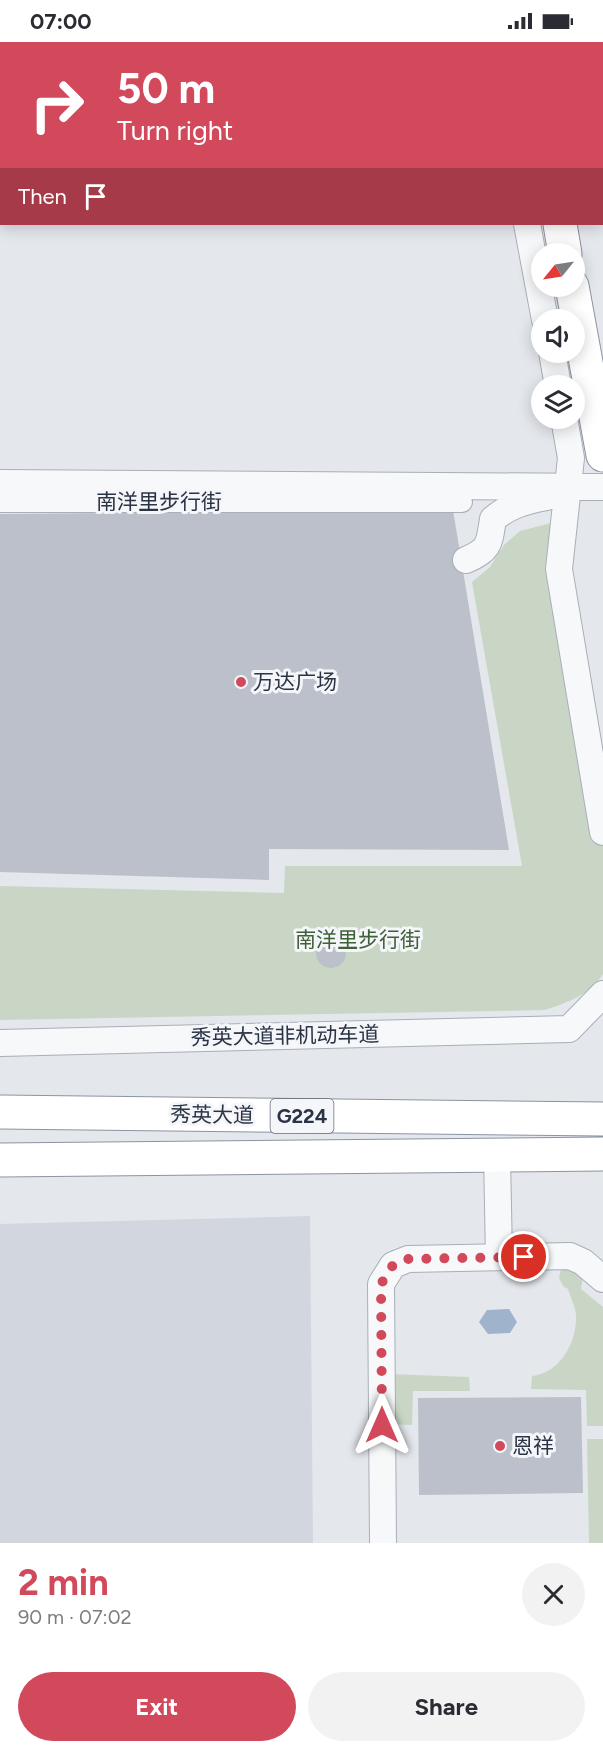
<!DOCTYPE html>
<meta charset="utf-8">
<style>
body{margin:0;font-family:Figtree,"Noto Sans SC",sans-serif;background:#f2f2f3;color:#2b2b33;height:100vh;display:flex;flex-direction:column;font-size:22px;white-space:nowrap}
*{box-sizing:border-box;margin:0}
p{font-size:20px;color:#7c7c81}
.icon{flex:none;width:33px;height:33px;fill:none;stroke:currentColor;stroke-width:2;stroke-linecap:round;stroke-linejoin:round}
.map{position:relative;height:1501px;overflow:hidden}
.drawer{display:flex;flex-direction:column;background:#fff;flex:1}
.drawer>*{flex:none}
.banner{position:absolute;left:0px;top:0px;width:603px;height:183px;box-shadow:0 3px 15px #0003;background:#d1495b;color:#fff;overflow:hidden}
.needle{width:39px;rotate:240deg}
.tools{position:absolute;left:531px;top:201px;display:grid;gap:12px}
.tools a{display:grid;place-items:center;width:54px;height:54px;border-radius:50%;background:#fff;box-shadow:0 3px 15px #0003;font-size:30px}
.pin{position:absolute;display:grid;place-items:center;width:51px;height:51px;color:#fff;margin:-26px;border:3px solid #fff;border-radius:50%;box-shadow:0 2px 6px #0007}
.me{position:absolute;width:66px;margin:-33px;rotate:0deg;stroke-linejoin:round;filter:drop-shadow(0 0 4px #0008)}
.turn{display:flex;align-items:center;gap:21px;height:126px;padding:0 18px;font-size:27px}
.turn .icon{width:78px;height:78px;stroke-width:2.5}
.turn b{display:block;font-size:42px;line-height:51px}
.then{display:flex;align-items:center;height:57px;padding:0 18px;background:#0003;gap:12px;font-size:22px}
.round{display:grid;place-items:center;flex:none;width:63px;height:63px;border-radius:32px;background:#f2f2f3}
.summary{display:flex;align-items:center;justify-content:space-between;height:102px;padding:0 18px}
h1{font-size:36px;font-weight:700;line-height:45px;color:#d1495b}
.cta{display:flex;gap:12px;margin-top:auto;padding:12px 18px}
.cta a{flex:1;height:69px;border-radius:36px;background:#d1495b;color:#fff;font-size:24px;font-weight:700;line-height:69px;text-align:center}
.cta a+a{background:#f2f2f3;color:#2b2b33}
.status{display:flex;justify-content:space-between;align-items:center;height:42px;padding:0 30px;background:#fff;direction:ltr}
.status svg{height:16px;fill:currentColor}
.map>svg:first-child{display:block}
.built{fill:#d2d6de}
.green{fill:#c9d6c5}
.water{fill:#9fb4cc}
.building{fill:#bbc0ca}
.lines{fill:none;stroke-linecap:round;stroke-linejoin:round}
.pedestrian-casing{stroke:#a9aeb7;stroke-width:22}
.minor-casing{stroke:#a9aeb7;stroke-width:28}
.trunk-casing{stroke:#8b94a3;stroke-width:35}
.pedestrian{stroke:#f7f8fa;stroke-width:20}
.minor{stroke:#f7f8fa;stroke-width:26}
.trunk{stroke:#fff;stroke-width:33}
.route{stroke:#d1495b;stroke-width:10;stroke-dasharray:0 18}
.poi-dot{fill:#d1495b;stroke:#f4f6f9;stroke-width:2}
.labels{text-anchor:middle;stroke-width:6;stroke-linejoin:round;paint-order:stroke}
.shield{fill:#f4f6f9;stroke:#676e7b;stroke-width:1.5}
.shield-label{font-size:20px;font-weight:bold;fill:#2b3445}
.street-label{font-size:21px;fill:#2b3445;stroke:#f4f6f9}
.poi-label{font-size:21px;fill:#2b3445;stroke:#f4f6f9;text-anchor:start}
.park-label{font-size:21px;fill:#3f6138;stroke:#f4f6f9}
</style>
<div class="status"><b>07:00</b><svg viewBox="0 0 49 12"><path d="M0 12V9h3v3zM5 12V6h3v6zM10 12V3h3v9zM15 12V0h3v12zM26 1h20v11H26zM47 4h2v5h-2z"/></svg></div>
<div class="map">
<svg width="603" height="1501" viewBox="0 0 603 1501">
<rect width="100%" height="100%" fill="#e4e7ec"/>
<path class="built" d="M310,1174L313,1501H0V1182Z"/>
<path class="green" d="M559,479L603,721V932C589,953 569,960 545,968L0,978V844L284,851L285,824H522L472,540L490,525L504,503L520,489Z
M566,1223L583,1235L581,1247L603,1265V1384H587L586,1348L531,1347L532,1334C560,1331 577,1300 576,1274C576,1265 570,1255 568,1247L563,1244L559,1236L561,1227Z
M389,1332L469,1335L470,1349H413L412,1383L388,1382Z
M587,1397H603V1501H589Z"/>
<path class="water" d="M509,1267L517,1280L510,1291L488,1292L479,1280L487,1268Z"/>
<path class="building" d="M453,468L509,808L269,807V838L0,830V472Z
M316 911a15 15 0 1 1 30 0a15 15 0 1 1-30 0Z
M581,1355L583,1451L419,1453L418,1356Z"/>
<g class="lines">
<g class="pedestrian-casing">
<path id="pedestrian" d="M0,460H462"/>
</g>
<g class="minor-casing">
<path id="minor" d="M493,0V2
M527,182L545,278
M552,310L558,344
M564,376L571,416L559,527L603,790
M0,441L603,445
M466,518C490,508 489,502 493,477C510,463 525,459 547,455
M0,1001L569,987L603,952
M497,1114L499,1215
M383,1501L381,1242L393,1223L408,1217L570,1214L583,1220L603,1237"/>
</g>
<g class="trunk-casing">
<path id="trunk" d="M526,0V2
M602,24L603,32
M560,182L565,212
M572,244L603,413
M0,1070L603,1077
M0,1118L603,1112"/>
</g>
<use href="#pedestrian" class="pedestrian"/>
<use href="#minor" class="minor"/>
<use href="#trunk" class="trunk"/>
</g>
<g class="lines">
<path class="route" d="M382,1383L381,1242L393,1223L408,1217L524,1215"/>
</g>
<g class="poi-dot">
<circle cx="241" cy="640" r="6"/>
<circle cx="500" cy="1404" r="6"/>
</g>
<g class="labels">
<rect class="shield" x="270.5" y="1057" width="63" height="34" rx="4.5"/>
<g class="shield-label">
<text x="302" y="1081">G224</text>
</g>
<g class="street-label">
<text x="159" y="467">南洋里步行街</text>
<text transform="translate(285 994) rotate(-1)" y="7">秀英大道非机动车道</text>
<text transform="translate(212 1073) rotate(1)" y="7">秀英大道</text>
</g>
<g class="poi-label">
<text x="253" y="647">万达广场</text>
<text x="512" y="1411">恩祥</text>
</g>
<g class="park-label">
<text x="358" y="905">南洋里步行街</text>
</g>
</g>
</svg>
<div class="tools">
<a><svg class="needle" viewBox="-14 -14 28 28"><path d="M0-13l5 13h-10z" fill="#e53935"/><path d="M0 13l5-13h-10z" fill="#7c7c81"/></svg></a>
<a><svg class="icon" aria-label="sound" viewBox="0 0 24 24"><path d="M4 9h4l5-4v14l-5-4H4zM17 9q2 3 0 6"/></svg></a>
<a><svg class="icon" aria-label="layers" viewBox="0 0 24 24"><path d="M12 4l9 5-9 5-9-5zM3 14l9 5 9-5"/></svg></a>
</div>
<div class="pin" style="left:524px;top:1215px;background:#d93025"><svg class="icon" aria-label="arrive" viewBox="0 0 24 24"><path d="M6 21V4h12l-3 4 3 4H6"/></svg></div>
<svg class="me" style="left:382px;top:1383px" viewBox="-20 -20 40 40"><path d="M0-17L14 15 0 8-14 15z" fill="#d1495b" stroke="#fff" stroke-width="4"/></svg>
<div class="banner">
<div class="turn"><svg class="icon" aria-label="right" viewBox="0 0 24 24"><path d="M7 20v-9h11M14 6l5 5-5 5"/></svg><div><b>50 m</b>Turn right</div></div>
<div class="then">Then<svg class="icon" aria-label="arrive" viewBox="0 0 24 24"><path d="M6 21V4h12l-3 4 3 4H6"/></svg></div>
</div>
</div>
<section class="drawer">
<div class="summary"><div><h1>2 min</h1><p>90 m · 07:02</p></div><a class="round"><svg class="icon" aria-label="close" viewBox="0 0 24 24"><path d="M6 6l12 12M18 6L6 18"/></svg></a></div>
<div class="cta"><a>Exit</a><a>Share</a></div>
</section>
